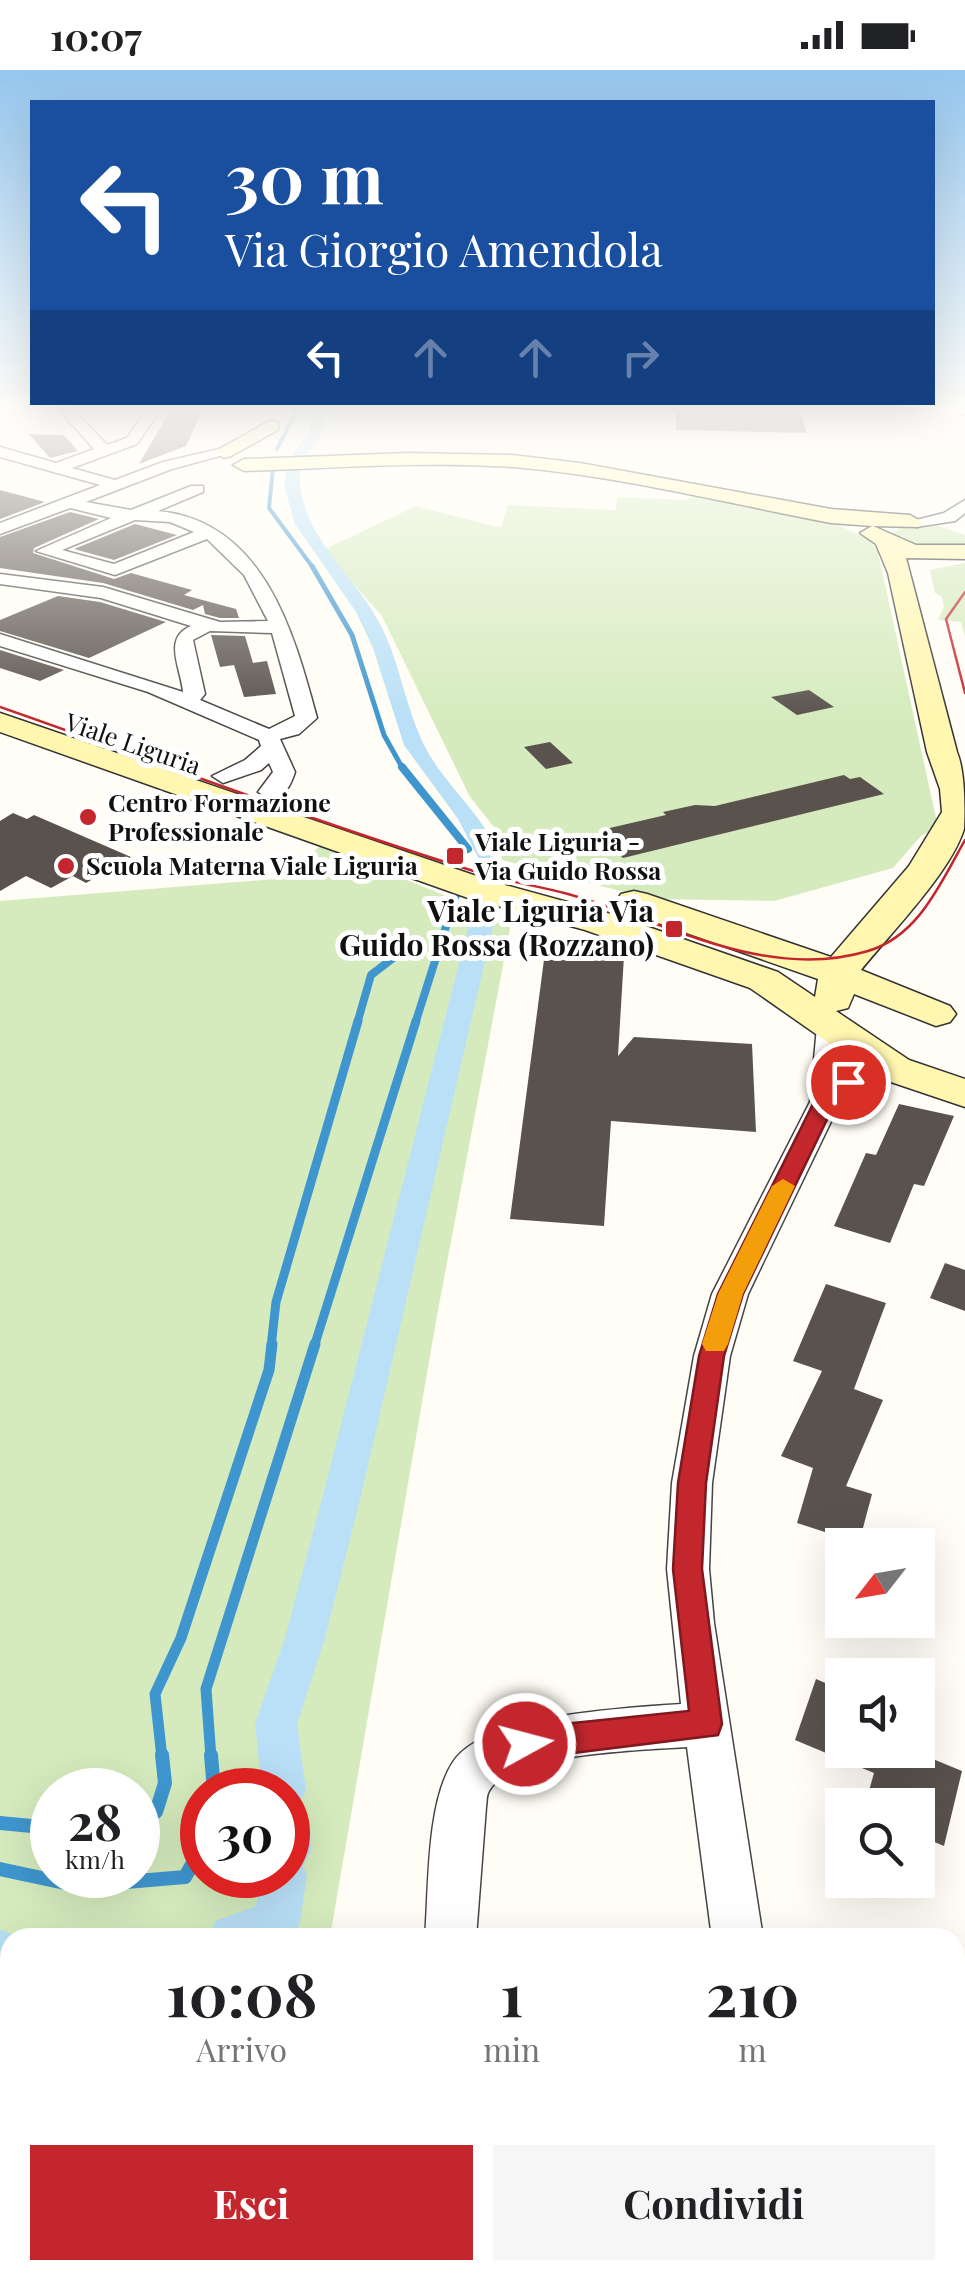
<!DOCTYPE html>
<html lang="it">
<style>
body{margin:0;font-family:"Playfair Display",serif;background:#f6f6f6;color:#202124;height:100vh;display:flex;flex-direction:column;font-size:38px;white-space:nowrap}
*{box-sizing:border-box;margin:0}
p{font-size:32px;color:#757577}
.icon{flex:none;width:55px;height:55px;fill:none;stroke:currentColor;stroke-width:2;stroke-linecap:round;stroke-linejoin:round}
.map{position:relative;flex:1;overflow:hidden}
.panel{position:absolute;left:0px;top:1858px;width:965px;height:352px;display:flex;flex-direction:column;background:#fff;border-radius:30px 30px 0 0;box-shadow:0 10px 40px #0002}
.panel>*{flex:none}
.top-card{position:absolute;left:30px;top:30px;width:905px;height:305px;border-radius:0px;box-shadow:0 10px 40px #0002;background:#1a4fa0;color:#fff;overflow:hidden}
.needle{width:65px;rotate:239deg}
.tools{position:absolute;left:825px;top:1458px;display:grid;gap:20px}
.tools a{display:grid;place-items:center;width:110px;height:110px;border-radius:0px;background:#fff;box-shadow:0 10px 40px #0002;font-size:50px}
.speed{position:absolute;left:30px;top:1698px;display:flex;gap:20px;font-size:50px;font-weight:700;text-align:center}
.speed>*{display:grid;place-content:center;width:130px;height:130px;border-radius:50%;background:#fff;box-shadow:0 10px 40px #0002;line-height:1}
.speed small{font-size:25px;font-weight:400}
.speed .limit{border:15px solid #d22;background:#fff;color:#111}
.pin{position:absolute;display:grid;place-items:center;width:85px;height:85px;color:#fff;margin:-42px;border:5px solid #fff;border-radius:50%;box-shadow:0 2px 10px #0007}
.me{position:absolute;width:110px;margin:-55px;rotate:83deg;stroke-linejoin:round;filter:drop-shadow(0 0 8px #0008)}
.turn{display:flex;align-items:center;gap:35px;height:210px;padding:0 30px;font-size:45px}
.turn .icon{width:130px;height:130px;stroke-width:2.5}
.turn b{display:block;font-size:70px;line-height:85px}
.lanes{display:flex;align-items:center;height:95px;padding:0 30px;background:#0003;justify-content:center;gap:50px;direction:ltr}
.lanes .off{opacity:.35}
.eta{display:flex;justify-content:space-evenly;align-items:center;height:170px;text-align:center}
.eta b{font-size:60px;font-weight:700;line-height:70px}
.button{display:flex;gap:20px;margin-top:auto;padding:20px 30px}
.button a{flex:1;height:115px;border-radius:0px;background:#c4262e;color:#fff;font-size:40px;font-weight:700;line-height:115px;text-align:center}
.button a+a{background:#f6f6f6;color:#202124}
.status{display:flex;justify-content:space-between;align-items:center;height:70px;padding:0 50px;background:#fff;direction:ltr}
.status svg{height:28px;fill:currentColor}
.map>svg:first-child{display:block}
.green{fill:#d5ebbd;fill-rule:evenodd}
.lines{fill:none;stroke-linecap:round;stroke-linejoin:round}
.stream-far5{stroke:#3f96cf;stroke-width:4}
.stream-far4{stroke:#3f96cf;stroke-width:5}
.stream-far3{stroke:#3f96cf;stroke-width:8}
.stream-far2{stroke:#3f96cf;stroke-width:9}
.stream-far1{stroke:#3f96cf;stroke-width:11}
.stream{stroke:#3f96cf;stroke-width:14}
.canal{fill:#b9e0f7;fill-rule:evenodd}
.building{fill:#5a524d}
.street-casing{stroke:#444;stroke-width:3}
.secondary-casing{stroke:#333;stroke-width:3}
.street{fill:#fff;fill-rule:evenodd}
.secondary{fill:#fff6b0;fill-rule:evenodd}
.tram{stroke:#c4262e;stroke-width:2.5}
.route{fill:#c4262e;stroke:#7f191e;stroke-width:2.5}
.slow{fill:#f59e0b}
.poi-dot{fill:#c4262e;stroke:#fff;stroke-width:4}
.labels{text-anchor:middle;stroke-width:10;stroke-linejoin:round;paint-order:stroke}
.far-street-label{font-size:25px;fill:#111;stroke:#fff}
.far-poi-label{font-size:25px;font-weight:bold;fill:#111;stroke:#fff;text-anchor:start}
.poi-label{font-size:30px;font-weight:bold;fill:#111;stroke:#fff;text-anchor:end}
</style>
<div class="status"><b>10:07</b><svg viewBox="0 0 49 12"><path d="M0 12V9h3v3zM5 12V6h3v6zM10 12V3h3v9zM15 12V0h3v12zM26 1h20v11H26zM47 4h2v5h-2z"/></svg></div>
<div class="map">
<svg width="965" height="2208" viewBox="0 0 965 2208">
<rect width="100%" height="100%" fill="#fffdf5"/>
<path class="green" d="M696,425C745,435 841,443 877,478L938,757L921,766L893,798L774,831L651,829L502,790L498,762L470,727L382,546L323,480L416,436L501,458L508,435L616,440L617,427L685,430Z
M903,456H938L965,465V477L922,481L891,464Z
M965,493V567L961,552L938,550L944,537L942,527L935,523L930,500Z
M322,775L511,853L436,1251L330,1867L10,1868V1901H0V831L276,809ZM52,1720H138V1805H52ZM202,1720H288V1805H202Z"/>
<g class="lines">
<path class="stream-far5" d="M277,379L297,340
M273,398L269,438L314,499"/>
<path class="stream-far4" d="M312,496L352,565L384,665L403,699"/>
<path class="stream-far3" d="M402,697L468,779
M357,954L371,905L401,882
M415,954L456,825"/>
<path class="stream-far2" d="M271,1277L276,1232L358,951
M314,1277L416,951"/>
<path class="stream-far1" d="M162,1688L155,1624L181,1568L269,1300L272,1274
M211,1688L206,1619L315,1274"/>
<path class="stream" d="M211,1685L214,1720
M138,1752L156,1742L165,1713L162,1685
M0,1753L52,1758
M0,1799L79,1816L185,1807L202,1777"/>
<path class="canal" d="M314,340H327L322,363L304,389H294L292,386L308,363Z
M288,394L300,397C295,463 354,502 381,556C402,597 406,644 429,684C450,720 483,745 498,784L495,789H479L458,749L404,675L373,578L356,542L295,454L284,416Z
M486,828L498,835L362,1421L325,1568L297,1654L306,1720L298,1736L304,1738L310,1754L311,1780L303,1796L307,1805L300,1852L294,1868H209L215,1851L256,1836L261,1805H288V1720H262L255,1654L285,1568L324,1421L474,835Z
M0,1860L25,1868H10V1909L0,1908Z"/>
</g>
<path class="building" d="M676,340H800L807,363L676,360Z
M170,341H202L186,376L139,394Z
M29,364L64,365L78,381L50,388Z
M0,420L45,432L0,449Z
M70,442L99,449L34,478L33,483L114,509L131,503L192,520L184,525L236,539L239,548H220L205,544L203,535L193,540L103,513L0,498V467Z
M135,454L177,465L114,490L74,479Z
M58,526L100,532L166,552L89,588L0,561V550Z
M211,565L245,566L253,593L267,591L276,624L244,627L234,595L220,597Z
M0,580L64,600L40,611L0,598Z
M809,620L834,637L797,645L771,627Z
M550,672L573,693L546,699L524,677Z
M844,705L850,709L860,707L884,724L623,788L603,769L609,767L601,760L666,745L663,742L695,735L715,736Z
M13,743L27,749L34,745L131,787L86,813L73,806L51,818L26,806L0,821V751Z
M545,882L624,886L618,986L634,967L752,974L756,1062L611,1051L604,1156L510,1149Z
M899,1034L954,1046L924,1116L914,1114L890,1173L834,1156L866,1083L876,1085Z
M945,1193L965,1200V1241L930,1228Z
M826,1214L886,1233L854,1319L883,1330L846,1416L872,1424L859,1473L797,1453L813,1398L781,1386L822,1301L793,1291Z
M816,1609L842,1620V1680H911L962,1701L944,1776L918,1765V1735H865L874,1703L795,1670Z"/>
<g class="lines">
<g class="street-casing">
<path id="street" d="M59,340H74L107,375L127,368L146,340H160L137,374L72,398L115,410L163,392L219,379L227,384L172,399L86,432L131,440L191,416H203V422L158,441C264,451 294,563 317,648L299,664L280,669L295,702C290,717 286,725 270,729L258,722L273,702L269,693L261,700L223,713L212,706L245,690L261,676L259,670L148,622L0,576V564L183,622C181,598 162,568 191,556L101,528L0,514V504L103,517L220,552L268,551L244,505L207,469L115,505L36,481L111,448L70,438L0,464V453L100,415L0,387V377L56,393L94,379ZM135,450L170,452L194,462L114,494L62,480ZM210,561L272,563L295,646L269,659L200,630L205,624L193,570Z
M957,340H965V345Z
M965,430V443L955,451L916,457L908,452L944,443Z
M831,948L841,951L845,957L842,1002L894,990L905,992L909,999L905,1006L865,1014L838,1037L748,1224L730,1286L712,1413L709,1499L714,1553L763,1868H712L687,1677C646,1680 509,1683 489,1721C486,1726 487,1732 486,1737L476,1868H425C429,1819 426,1733 453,1692C484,1644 628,1638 681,1634L667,1499L672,1413L694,1286L712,1224L810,1032L817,957L821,951Z
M760,2200H818L820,2208H760Z"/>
</g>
<g class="secondary-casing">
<path id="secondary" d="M271,350L278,352V360L231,386L224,388L214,382Z
M409,383L512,385L580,393L831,439L910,445L922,452L918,457L873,456L916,475H965V489L906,488L957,682C965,701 965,739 964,759C951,802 890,864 861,900L950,936L956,944L950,952L936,956L854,924L848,938L836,941L909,990L965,1009V1037L879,1008L750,918L585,860L468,828L0,662V643L494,812L611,844L778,902L815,927L818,909L621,840L616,832L621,824L634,821L647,824L831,887L909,796L942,742L940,719L927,682L888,503L876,474L860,463L872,456L831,453C726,433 620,406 513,397C424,391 333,398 244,401L233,395L244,389Z"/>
</g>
<use href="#street" class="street"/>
<use href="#secondary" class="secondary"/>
<path class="tram" d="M965,522L946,549L965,623
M0,637C160,693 318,753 480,803C509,812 539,816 568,824C665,851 765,912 868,881C919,866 941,812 965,770"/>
</g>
<linearGradient id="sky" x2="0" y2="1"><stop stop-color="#95c6ee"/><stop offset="0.52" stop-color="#fffefa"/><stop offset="1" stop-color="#fffefa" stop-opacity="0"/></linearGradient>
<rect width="965" height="649" fill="url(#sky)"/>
<path class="route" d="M848,1005L858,1012L834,1035L743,1224L724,1286L706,1413L702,1499L722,1654L718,1665L525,1689L514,1685L509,1674L514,1663L525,1658L689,1641L673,1499L678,1413L699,1286L718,1224L814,1032L840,1007Z"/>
<path class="slow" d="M783,1109L795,1116L743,1224L728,1274L724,1281H706L702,1274L718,1224L772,1116Z"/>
<g class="poi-dot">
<circle cx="88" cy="747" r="10"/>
<rect x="445" y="776" width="20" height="20" rx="5"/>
<circle cx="66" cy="796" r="10"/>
<rect x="664" y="849" width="20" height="20" rx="5"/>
</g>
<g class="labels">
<g class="far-street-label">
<text transform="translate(133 674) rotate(19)" y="9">Viale Liguria</text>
</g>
<g class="far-poi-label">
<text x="108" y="742">Centro Formazione<tspan x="108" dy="29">Professionale</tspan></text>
<text x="475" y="781">Viale Liguria -<tspan x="475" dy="29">Via Guido Rossa</tspan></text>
<text x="86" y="805">Scuola Materna Viale Liguria</text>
</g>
<g class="poi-label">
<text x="654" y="852">Viale Liguria Via<tspan x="654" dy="34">Guido Rossa (Rozzano)</tspan></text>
</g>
</g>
</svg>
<div class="tools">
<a><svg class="needle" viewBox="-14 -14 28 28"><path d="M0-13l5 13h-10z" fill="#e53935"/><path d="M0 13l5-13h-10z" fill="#757577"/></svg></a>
<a><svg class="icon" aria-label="sound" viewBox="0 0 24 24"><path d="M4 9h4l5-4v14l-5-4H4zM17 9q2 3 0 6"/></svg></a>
<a><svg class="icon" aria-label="search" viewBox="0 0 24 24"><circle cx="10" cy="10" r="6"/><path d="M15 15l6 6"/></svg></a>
</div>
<div class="speed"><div>28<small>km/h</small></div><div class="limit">30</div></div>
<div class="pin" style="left:848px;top:1012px;background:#d93025"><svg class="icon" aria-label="arrive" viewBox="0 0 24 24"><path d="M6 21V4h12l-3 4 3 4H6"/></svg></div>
<svg class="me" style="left:525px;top:1674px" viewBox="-20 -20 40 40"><circle r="17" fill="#c4262e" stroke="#fff" stroke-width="3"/><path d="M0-11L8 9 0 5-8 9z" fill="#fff"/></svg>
<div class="top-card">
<div class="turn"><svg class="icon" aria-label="left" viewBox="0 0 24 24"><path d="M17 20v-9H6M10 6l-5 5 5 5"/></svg><div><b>30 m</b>Via Giorgio Amendola</div></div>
<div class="lanes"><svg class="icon" aria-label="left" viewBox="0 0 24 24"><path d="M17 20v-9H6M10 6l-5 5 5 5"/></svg><svg class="icon off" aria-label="ahead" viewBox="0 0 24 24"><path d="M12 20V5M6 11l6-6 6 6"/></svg><svg class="icon off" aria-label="ahead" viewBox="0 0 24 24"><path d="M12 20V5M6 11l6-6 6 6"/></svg><svg class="icon off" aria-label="right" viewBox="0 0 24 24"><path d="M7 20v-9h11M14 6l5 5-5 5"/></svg></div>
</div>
<section class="panel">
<div class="eta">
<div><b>10:08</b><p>Arrivo</p></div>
<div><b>1</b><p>min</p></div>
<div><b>210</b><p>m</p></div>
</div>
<div class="button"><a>Esci</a><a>Condividi</a></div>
</section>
</div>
